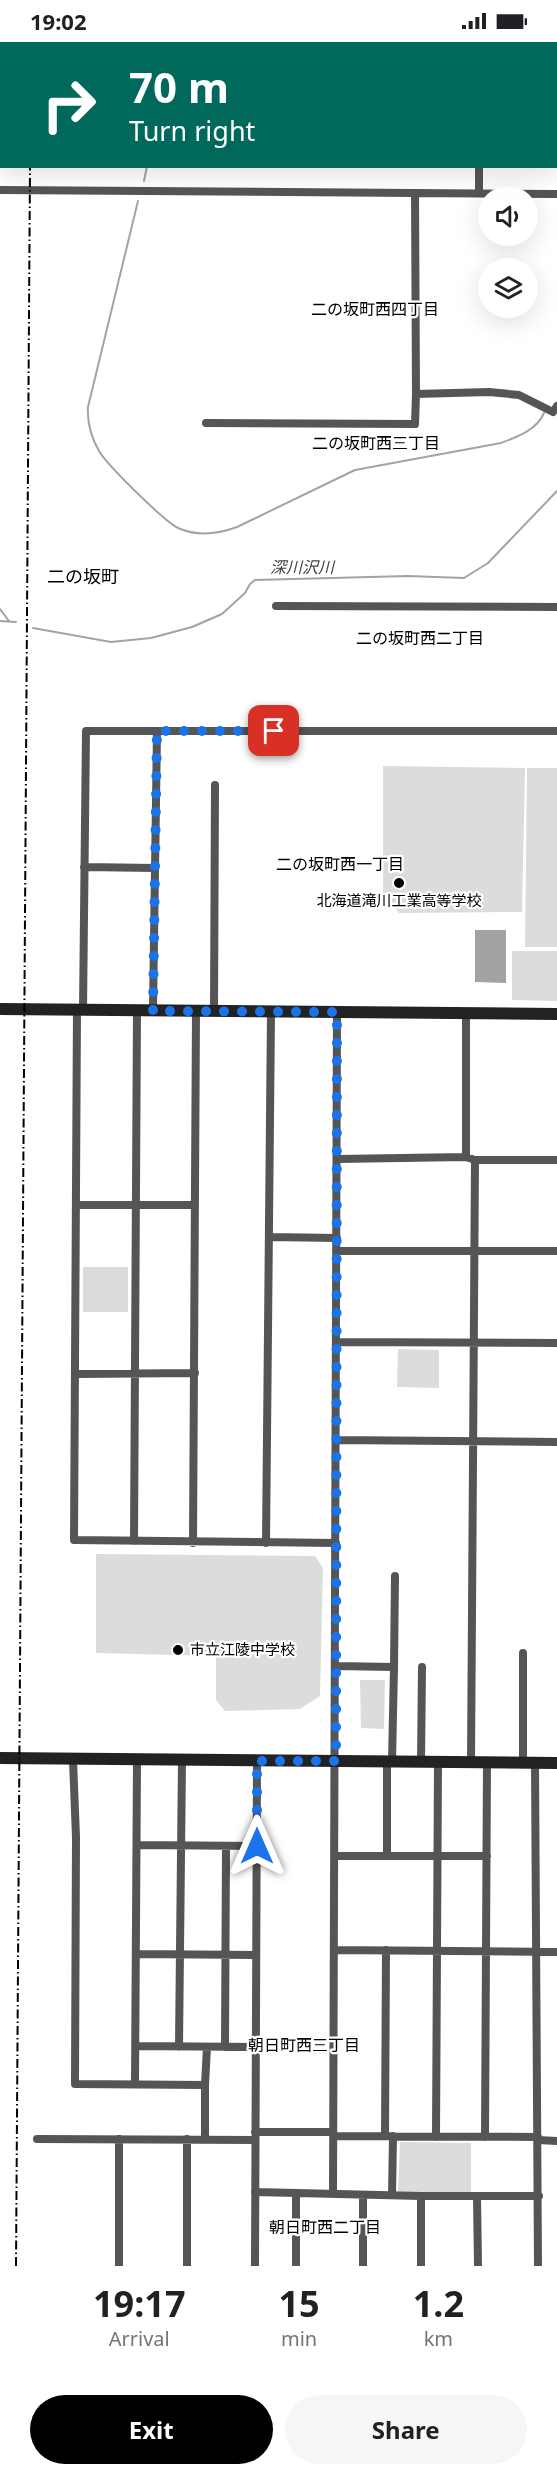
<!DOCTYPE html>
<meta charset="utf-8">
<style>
body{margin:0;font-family:"Noto Sans","Noto Sans JP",sans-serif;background:#f6f6f6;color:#202124;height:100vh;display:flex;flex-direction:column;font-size:22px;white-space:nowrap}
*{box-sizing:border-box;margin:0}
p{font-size:20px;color:#757577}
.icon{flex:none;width:33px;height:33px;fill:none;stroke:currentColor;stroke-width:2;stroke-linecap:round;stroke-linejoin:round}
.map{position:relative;height:2224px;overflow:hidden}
.panel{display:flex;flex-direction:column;background:#fff;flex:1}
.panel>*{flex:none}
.top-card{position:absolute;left:0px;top:0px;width:558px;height:126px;box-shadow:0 6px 24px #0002;background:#00695c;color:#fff;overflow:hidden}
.fabs{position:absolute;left:478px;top:144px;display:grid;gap:12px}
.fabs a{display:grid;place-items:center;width:60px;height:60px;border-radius:50%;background:#fff;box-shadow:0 6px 24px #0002;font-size:30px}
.pin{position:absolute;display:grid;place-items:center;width:51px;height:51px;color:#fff;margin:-26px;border-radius:12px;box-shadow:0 3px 9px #0006}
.me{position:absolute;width:66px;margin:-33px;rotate:0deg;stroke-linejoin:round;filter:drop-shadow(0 0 4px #0008)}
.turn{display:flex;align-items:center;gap:21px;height:126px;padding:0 30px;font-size:27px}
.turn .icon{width:78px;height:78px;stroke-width:2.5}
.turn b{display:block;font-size:42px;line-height:51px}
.eta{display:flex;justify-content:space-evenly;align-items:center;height:102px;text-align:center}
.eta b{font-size:36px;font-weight:700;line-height:42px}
.primary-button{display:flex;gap:12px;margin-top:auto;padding:12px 30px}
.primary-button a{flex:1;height:69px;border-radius:36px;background:#000;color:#fff;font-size:24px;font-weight:700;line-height:69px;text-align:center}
.primary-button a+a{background:#f6f6f6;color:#202124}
.status{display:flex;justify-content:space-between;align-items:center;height:42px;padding:0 30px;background:#fff;direction:ltr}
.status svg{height:16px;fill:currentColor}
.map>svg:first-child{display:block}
.green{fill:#dcdcdc}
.water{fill:#a3a3a3}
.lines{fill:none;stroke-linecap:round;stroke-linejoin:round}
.stream{stroke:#a3a3a3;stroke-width:2}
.street{stroke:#555;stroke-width:8}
.secondary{stroke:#222;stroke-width:12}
.rail{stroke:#000;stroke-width:2;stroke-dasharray:9 3 1.5 3;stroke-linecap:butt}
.route{stroke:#1a73e8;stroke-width:10;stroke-dasharray:0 18}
.poi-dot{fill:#000;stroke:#fff;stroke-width:2}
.labels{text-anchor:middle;stroke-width:4.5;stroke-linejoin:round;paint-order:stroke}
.poi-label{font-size:15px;fill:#000;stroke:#fff}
.neighbourhood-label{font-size:16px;fill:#000;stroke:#fff}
.water-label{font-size:16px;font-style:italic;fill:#444;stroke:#fff}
.quarter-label{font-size:18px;fill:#000;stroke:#fff}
</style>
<div class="status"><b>19:02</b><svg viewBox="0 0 49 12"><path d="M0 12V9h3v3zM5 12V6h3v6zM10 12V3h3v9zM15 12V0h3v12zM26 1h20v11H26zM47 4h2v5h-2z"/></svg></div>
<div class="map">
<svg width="557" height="2224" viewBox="0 0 557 2224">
<rect width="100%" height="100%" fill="#fff"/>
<path class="green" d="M383,724L525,726L522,870L399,871L383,852Z
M527,726H557V905H525Z
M512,909H557V959L512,958Z
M83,1225H128V1270H83Z
M398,1307L439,1308V1346L397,1345Z
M96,1512L315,1514L323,1526L320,1654L300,1667L225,1669L216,1658V1614L96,1611Z
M360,1638H385L384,1687L361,1686Z
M400,2100L471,2101V2152L398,2150Z"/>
<path class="water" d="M475,888H506V941L475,940Z"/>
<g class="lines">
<path class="stream" d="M163,2V0
M144,139L147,124
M138,159L88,365C87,381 91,395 99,409C108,424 164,479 178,486C198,495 218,492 237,485L355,428L501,401C517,395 537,388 544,371
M0,567L9,579
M0,579L16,580
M33,586L111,600L151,596L192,585L222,572L245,551L250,542L255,538L408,534L464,536L488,521L557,449"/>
<path class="street" d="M480,2V0
M0,148L557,152
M415,151L416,352L489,350L519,353L553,370L557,364
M479,151V124
M206,381L415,382L416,352
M276,564L557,565
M84,825L155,826
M77,968L74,1498L336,1501
M83,968L86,689H557
M153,968L157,689
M214,969L215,743
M466,971V1115
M337,1117L466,1115L475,1118H557
M76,1163H195
M269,1195L337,1196
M336,1209H557
M336,1300L557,1301
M76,1332L195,1331
M336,1398L557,1400
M134,1499L137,968
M193,1501L196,969
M266,1501L271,970
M336,1624L394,1625L392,1720
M394,1625L395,1534
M73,1718L76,1795L75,2042L205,2043V2097
M387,1720V1814
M421,1720L422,1625
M471,1720L475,1118
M523,1721V1611
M535,1721L538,2224
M138,1803L257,1804
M335,1814H487
M335,1908L557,1910
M138,1912L255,1913
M136,2004L255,2005
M179,2005L182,1718
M225,2005L226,1804
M135,2042L137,1718
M205,2043L207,2005
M255,2090H333
M334,2094L538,2095
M385,2094L386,1908
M436,2095L438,1720
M485,2095L487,1721
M37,2097L255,2098
M538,2098L557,2099
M255,2150L421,2154V2224
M296,2152V2224
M333,2152L337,970
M392,2153L393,2094
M363,2154V2224
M421,2154H539
M477,2154L478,2224
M119,2224V2097
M187,2224V2097
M255,2224L257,1719"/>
<path class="secondary" d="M0,967L557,972
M0,1716L557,1721"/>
<path class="rail" d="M31,2V0
M16,2224L30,124"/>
</g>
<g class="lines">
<path class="route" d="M257,1804V1719H336L337,970L153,969L157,689H274"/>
</g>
<g class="poi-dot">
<circle cx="399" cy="841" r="6"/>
<circle cx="178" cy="1608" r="6"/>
</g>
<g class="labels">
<g class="poi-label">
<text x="399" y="864">北海道滝川工業高等学校</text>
<text x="190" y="1613" text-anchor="start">市立江陵中学校</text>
</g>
<g class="neighbourhood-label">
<text x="375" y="273">二の坂町西四丁目</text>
<text x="376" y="407">二の坂町西三丁目</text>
<text x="420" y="602">二の坂町西二丁目</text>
<text x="340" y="828">二の坂町西一丁目</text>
<text x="304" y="2009">朝日町西三丁目</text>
<text x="325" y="2191">朝日町西二丁目</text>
</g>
<g class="water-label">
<text x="302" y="531">深川沢川</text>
</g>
<g class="quarter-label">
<text x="83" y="541">二の坂町</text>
</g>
</g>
</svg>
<div class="fabs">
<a><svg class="icon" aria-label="sound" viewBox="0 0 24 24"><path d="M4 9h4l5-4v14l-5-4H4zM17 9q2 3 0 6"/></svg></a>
<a><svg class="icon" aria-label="layers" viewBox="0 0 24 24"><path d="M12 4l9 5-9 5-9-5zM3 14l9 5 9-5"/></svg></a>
</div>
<div class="pin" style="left:274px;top:689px;background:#d93025"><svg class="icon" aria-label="arrive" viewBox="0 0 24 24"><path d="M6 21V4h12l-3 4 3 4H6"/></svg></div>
<svg class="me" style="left:257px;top:1804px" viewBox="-20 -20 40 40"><path d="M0-17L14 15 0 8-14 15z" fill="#1a73e8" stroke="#fff" stroke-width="4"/></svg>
<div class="top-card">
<div class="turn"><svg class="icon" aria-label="right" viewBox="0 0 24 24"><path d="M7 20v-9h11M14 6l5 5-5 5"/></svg><div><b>70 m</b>Turn right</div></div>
</div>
</div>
<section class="panel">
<div class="eta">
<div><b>19:17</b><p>Arrival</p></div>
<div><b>15</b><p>min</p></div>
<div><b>1.2</b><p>km</p></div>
</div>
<div class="primary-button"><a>Exit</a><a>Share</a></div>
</section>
